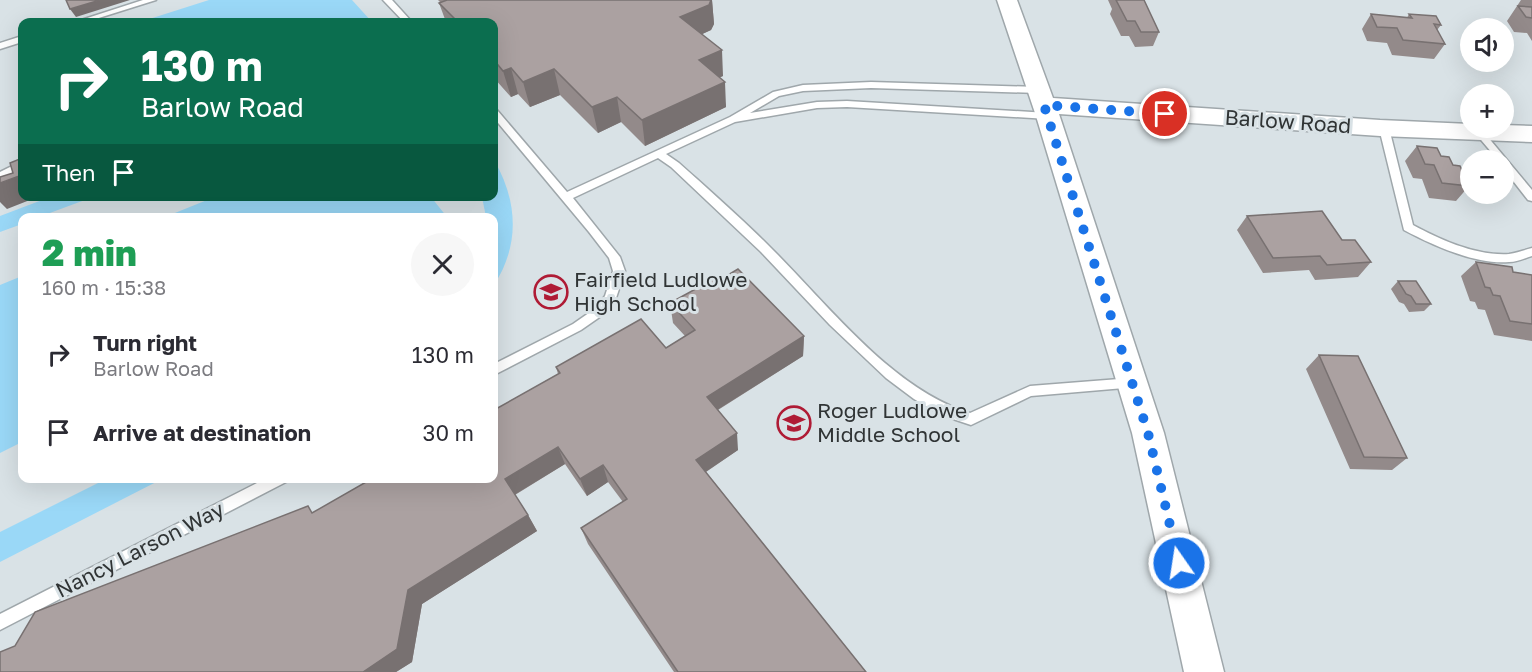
<!DOCTYPE html>
<meta charset="utf-8">
<style>
body{margin:0;font-family:"Golos Text",sans-serif;background:#f7f7f7;color:#2b2b33;height:100vh;display:flex;flex-direction:column;font-size:22px;white-space:nowrap}
*{box-sizing:border-box;margin:0}
p{font-size:20px;color:#7c7c81}
.icon{flex:none;width:33px;height:33px;fill:none;stroke:currentColor;stroke-width:2;stroke-linecap:round;stroke-linejoin:round}
.map{position:relative;flex:1;overflow:hidden}
.panel{position:absolute;left:18px;top:213px;width:480px;height:270px;display:flex;flex-direction:column;background:#fff;border-radius:12px;box-shadow:0 6px 24px #0002}
.panel>*{flex:none}
.top-card{position:absolute;left:18px;top:18px;width:480px;height:183px;border-radius:12px;box-shadow:0 6px 24px #0002;background:#0b6e4f;color:#fff;overflow:hidden}
.fabs{position:absolute;left:1460px;top:18px;display:grid;gap:12px}
.fabs a{display:grid;place-items:center;width:54px;height:54px;border-radius:50%;background:#fff;box-shadow:0 6px 24px #0002;font-size:30px}
.pin{position:absolute;display:grid;place-items:center;width:51px;height:51px;color:#fff;margin:-26px;border:3px solid #fff;border-radius:50%;box-shadow:0 2px 6px #0007}
.me{position:absolute;width:66px;margin:-33px;rotate:347deg;stroke-linejoin:round;filter:drop-shadow(0 0 4px #0008)}
.turn{display:flex;align-items:center;gap:21px;height:126px;padding:0 24px;font-size:27px}
.turn .icon{width:78px;height:78px;stroke-width:2.5}
.turn b{display:block;font-size:42px;line-height:51px}
.then{display:flex;align-items:center;height:57px;padding:0 24px;background:#0003;gap:12px;font-size:22px}
.round{display:grid;place-items:center;flex:none;width:63px;height:63px;border-radius:32px;background:#f7f7f7}
.head{display:flex;align-items:center;justify-content:space-between;height:102px;padding:0 24px}
h1{font-size:36px;font-weight:800;line-height:45px;color:#1e9e55}
ul{padding:0;list-style:none}
li{display:flex;align-items:center;gap:18px;height:78px;padding:0 24px}
li div{flex:1}
li b{display:block;font-size:22px}
li em{font-style:normal}
.map>svg:first-child{display:block}
.green{fill:#9ad8f7}
.lines{fill:none;stroke-linecap:round;stroke-linejoin:round}
.service-casing{stroke:#9fa7ab;stroke-width:3}
.tertiary-casing{stroke:#9fa7ab;stroke-width:3}
.service{fill:#fff;fill-rule:evenodd}
.tertiary{fill:#fff;fill-rule:evenodd}
.wall{fill:#938a8a}
.shaded-wall{fill:#787171}
.building{fill:#aba1a1;stroke:#787171;stroke-width:1.5}
.route{stroke:#1a73e8;stroke-width:10;stroke-dasharray:0 18}
.labels{text-anchor:middle;stroke-width:6;stroke-linejoin:round;paint-order:stroke}
.street-label{font-size:21px;fill:#303435;stroke:#d9e2e6}
.poi-label{font-size:21px;fill:#303435;stroke:#d9e2e6;text-anchor:start}
</style>
<div class="map">
<svg width="1532" height="672" viewBox="0 0 1532 672">
<rect width="100%" height="100%" fill="#d9e2e6"/>
<path class="green" d="M209,0H352L372,22H140Z
M494,160C518,201 520,245 494,285V218L486,217L482,197L494,196Z
M217,196L431,197L447,217H165Z
M50,197H93L39,217L22,218V224L0,232V216Z
M22,276V442L0,453V285Z
M108,478L162,479L0,562V532Z"/>
<g class="lines">
<g class="service-casing">
<path id="service" d="M143,0H156L86,22H75Z
M383,0H392L412,22H404Z
M22,36V42L0,49V43Z
M871,82L1038,87L1043,90L1038,93L871,88L803,91L779,96L750,113L817,102L847,101L1048,113L1053,116L1048,119L847,107L817,108L735,122L666,154L679,163C709,190 740,217 769,246C827,303 891,389 970,413L1030,386L1132,378L1136,379L1138,383L1136,387L1031,396L971,425L941,415L914,399L886,378L830,325L761,252L671,167L658,158L573,198L620,257L625,271L616,298L604,314L581,330L494,375V364L573,324L596,308L605,296L613,271L609,258L589,232L494,118V109L497,110L567,192L730,117L773,92L803,85Z
M1384,125L1389,128L1413,225C1441,240 1476,256 1509,254C1517,253 1524,250 1532,248V256C1525,258 1517,262 1509,262C1476,265 1432,245 1404,230L1379,128Z
M1479,129L1482,130L1532,190V201L1528,200L1503,168V160H1498L1476,134V130Z
M22,161V168L0,181V172Z
M267,478H288L286,482L0,630V614Z"/>
</g>
<g class="tertiary-casing">
<path id="tertiary" d="M997,0H1017L1053,98L1380,120L1470,124V128H1503V125L1532,126V142L1380,136L1059,114L1164,433L1224,672H1184L1132,433L1036,116Z"/>
</g>
<use href="#service" class="service"/>
<use href="#tertiary" class="tertiary"/>
</g>
<path class="wall" d="M438,0H712L714,24L711,30L702,34L723,76L720,77L726,107L645,146L621,122L598,133L560,95L530,107L518,94L511,97L494,78V22H446L439,3L440,2Z
M1108,0H1144L1159,32L1153,46L1135,47L1129,36H1121L1110,14L1112,9Z
M1521,0H1532V41L1527,33L1514,32L1507,21Z
M1371,14L1407,18L1409,14L1441,25L1437,30L1445,44L1434,59L1392,55L1387,43L1367,41L1362,29Z
M1417,146L1441,156L1453,165L1469,186L1456,201L1429,198L1422,179L1413,178L1405,161Z
M1247,216L1342,240L1371,262L1358,277L1315,280L1309,270L1263,273L1237,230Z
M1476,262L1513,272L1532,275V341L1494,335L1485,310L1478,309L1475,302L1470,301L1461,276Z
M723,278L804,336L803,356L718,410L738,450L706,472L866,672H674L588,544L581,528L623,502L608,482L587,496L565,464L515,495L528,515L537,531L422,604L412,662L396,672H0L314,512L558,374L556,367L666,348L685,336L673,323L670,303Z
M1398,281L1431,304L1424,311L1409,312L1404,304L1399,302L1391,289Z
M1319,355L1407,458L1392,470L1350,469L1306,369Z"/>
<path class="shaded-wall" d="M100,0H130L76,17L70,9Z
M711,0H712L714,24L711,30L683,43L680,17Z
M722,50L723,76L701,86L699,60Z
M511,68L518,94L511,97L503,71Z
M554,69L560,95L530,107L523,82Z
M725,82L726,107L645,146L642,120Z
M617,97L621,122L598,133L592,107Z
M22,175V196H40L7,209L0,202V183Z
M804,336L803,356L709,415L707,397Z
M737,433L738,450L698,477L696,460Z
M558,447L565,464L514,495L505,479Z
M603,465L608,482L587,496L580,479Z
M528,515L537,531L422,604L412,662L396,672H363L408,590Z"/>
<path class="building" d="M66,0H100L70,9Z
M447,0H711L709,5L680,17L722,50L699,60L725,82L642,120L617,97L592,107L554,69L523,82L511,68L503,71L494,60V22H458L439,3Z
M1116,0H1144L1159,32H1141L1135,21H1127Z
M1518,6L1532,7V18L1526,17Z
M1371,14L1412,18L1409,14L1436,16L1441,25L1434,24L1445,44L1403,40L1397,28L1377,27Z
M1417,146L1437,148L1441,156L1449,157L1453,165L1460,166L1469,186L1442,183L1434,165L1425,164Z
M22,158V175L0,183V177L13,173L10,163Z
M1322,211L1342,240H1355L1371,262L1327,265L1320,256L1273,258L1247,216Z
M1476,262L1512,267L1513,272L1532,275V324L1510,321L1500,296L1493,295L1490,288L1485,287Z
M738,269L804,336L707,397L737,433L696,460L866,672H678L581,528L627,499L603,465L580,479L558,447L505,479L528,515L408,590L397,649L363,672H0V652L15,646L35,612L308,506L312,513L373,478H494V410L560,373L556,367L641,319L666,348L695,330L670,303L721,275L723,278Z
M1398,281H1416L1431,304H1416L1411,296L1406,294Z
M1319,355L1358,356L1407,458L1364,457Z"/>
<g class="lines">
<path class="route" d="M1165,114L1044,105L1148,433L1179,563"/>
</g>
<defs>
<g id="school-ring" transform="scale(1.725)"><circle r="9.5" fill="#d9e2e6" stroke="#af1b35" stroke-width="1.5"/><path d="M0-5L7-2L0 1L-7-2ZM-4 1L0 2.5L4 1V4Q0 6-4 4Z" fill="#af1b35"/></g>
</defs>
<g fill-rule="evenodd">
<use href="#school-ring" x="551" y="292"/>
<use href="#school-ring" x="794" y="423"/>
</g>
<g class="labels">
<g class="street-label">
<text transform="translate(1288 122) rotate(4)" y="7">Barlow Road</text>
<text transform="translate(140 550) rotate(-27)" y="7">Nancy Larson Way</text>
</g>
<g class="poi-label">
<text x="574" y="287">Fairfield Ludlowe<tspan x="574" dy="24">High School</tspan></text>
<text x="817" y="418">Roger Ludlowe<tspan x="817" dy="24">Middle School</tspan></text>
</g>
</g>
</svg>
<div class="fabs">
<a><svg class="icon" aria-label="sound" viewBox="0 0 24 24"><path d="M4 9h4l5-4v14l-5-4H4zM17 9q2 3 0 6"/></svg></a>
<a>+</a>
<a>−</a>
</div>
<div class="pin" style="left:1165px;top:114px;background:#d93025"><svg class="icon" aria-label="arrive" viewBox="0 0 24 24"><path d="M6 21V4h12l-3 4 3 4H6"/></svg></div>
<svg class="me" style="left:1179px;top:563px" viewBox="-20 -20 40 40"><circle r="17" fill="#1a73e8" stroke="#fff" stroke-width="3"/><path d="M0-11L8 9 0 5-8 9z" fill="#fff"/></svg>
<div class="top-card">
<div class="turn"><svg class="icon" aria-label="right" viewBox="0 0 24 24"><path d="M7 20v-9h11M14 6l5 5-5 5"/></svg><div><b>130 m</b>Barlow Road</div></div>
<div class="then">Then<svg class="icon" aria-label="arrive" viewBox="0 0 24 24"><path d="M6 21V4h12l-3 4 3 4H6"/></svg></div>
</div>
<section class="panel">
<div class="head"><div><h1>2 min</h1><p>160 m · 15:38</p></div><a class="round"><svg class="icon" aria-label="close" viewBox="0 0 24 24"><path d="M6 6l12 12M18 6L6 18"/></svg></a></div>
<ul>
<li><svg class="icon" aria-label="right" viewBox="0 0 24 24"><path d="M7 20v-9h11M14 6l5 5-5 5"/></svg><div><b>Turn right</b><p>Barlow Road</p></div><em>130 m</em></li>
<li><svg class="icon" aria-label="arrive" viewBox="0 0 24 24"><path d="M6 21V4h12l-3 4 3 4H6"/></svg><div><b>Arrive at destination</b></div><em>30 m</em></li>
</ul>
</section>
</div>
